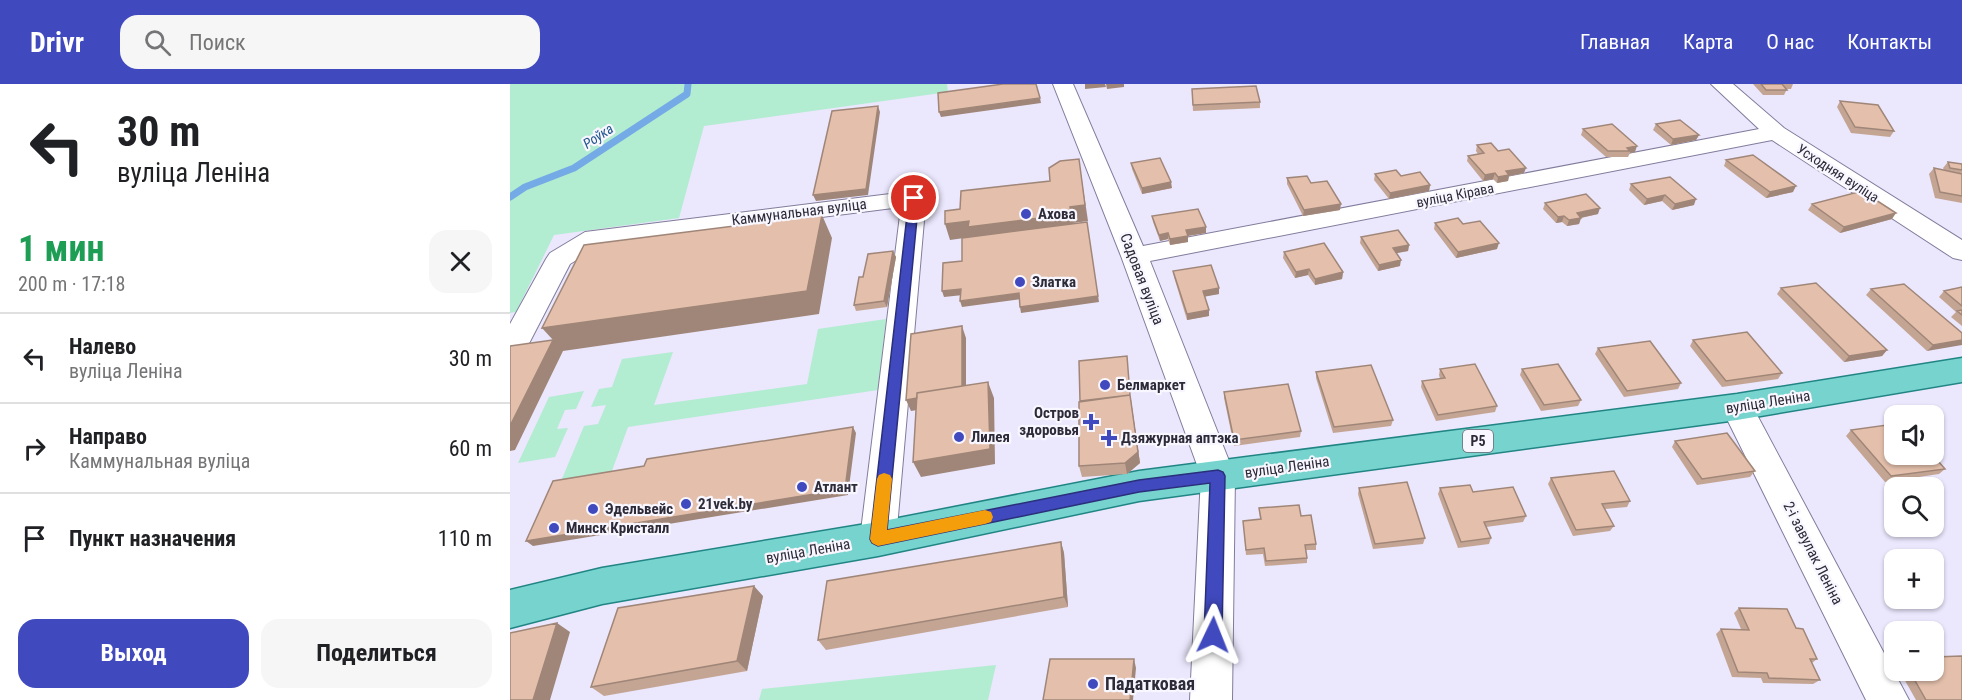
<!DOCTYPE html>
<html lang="ru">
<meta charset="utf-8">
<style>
body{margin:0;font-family:"Roboto Condensed",sans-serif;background:#f6f6f6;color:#202124;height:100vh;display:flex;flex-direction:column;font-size:22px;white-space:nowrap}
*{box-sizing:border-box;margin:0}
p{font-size:20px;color:#757577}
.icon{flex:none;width:33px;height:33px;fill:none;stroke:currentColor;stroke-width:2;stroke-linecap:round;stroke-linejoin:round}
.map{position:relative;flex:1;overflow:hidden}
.sheet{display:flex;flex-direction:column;background:#fff;width:510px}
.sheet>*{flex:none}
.hud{background:#fff;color:#202124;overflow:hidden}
.fabs{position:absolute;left:1374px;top:321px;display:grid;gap:12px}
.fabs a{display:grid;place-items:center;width:60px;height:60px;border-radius:12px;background:#fff;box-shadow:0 2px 4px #0004;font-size:30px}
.pin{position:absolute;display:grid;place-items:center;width:51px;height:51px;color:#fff;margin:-26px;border:3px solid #fff;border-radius:50%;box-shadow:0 2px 6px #0007}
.me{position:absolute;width:66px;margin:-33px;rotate:2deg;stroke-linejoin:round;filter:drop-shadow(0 0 4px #0008)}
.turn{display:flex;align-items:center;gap:21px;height:126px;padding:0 18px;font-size:27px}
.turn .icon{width:78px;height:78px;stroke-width:2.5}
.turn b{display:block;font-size:42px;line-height:51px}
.round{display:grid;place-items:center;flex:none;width:63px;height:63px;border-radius:18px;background:#f6f6f6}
.overview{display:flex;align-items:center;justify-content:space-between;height:102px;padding:0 18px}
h1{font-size:36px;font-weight:700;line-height:45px;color:#1e9e55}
.cta{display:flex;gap:12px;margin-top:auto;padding:12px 18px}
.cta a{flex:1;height:69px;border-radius:18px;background:#4049bd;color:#fff;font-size:24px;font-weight:700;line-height:69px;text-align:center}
.cta a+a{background:#f6f6f6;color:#202124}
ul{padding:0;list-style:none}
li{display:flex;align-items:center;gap:18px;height:90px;padding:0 18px;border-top:2px solid #e0e0e0}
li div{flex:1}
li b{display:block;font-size:22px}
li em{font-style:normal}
header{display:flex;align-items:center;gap:36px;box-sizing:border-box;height:84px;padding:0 30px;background:#4049bd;color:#fff}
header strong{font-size:28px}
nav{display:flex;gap:33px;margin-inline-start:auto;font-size:21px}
.search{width:420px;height:54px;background:#f6f6f6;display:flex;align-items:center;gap:15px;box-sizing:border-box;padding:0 21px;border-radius:18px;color:#757577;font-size:22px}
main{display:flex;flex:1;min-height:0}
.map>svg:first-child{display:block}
.green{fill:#b2ecd1}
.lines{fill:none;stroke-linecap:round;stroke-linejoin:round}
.stream{stroke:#74aae5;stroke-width:7}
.minor-casing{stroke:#827c9c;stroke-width:2}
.primary-casing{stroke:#218584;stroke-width:3}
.minor{fill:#fff;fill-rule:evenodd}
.primary{fill:#76d3ce;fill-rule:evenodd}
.wall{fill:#c4a594}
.shaded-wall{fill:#a08678}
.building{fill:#e4c0ac;stroke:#a08678;stroke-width:1.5}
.route{fill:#4049bd;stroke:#2a2f7b;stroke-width:1.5}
.slow{fill:#f59e0b}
.poi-dot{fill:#4049bd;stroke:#f8f6fe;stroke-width:2}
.labels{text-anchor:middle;stroke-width:4.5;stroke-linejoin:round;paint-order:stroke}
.far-water-label{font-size:14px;font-style:italic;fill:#1e558c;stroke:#f8f6fe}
.far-street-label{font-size:14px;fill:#2e2b39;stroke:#f8f6fe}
.shield{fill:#f8f6fe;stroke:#6b6874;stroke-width:1.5}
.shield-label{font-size:14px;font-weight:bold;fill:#2e2b39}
.street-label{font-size:15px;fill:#2e2b39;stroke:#f8f6fe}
.poi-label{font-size:15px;font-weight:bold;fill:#2e2b39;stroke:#f8f6fe;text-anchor:start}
.near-poi-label{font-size:18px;font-weight:bold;fill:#2e2b39;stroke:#f8f6fe;text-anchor:start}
</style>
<header>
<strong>Drivr</strong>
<div class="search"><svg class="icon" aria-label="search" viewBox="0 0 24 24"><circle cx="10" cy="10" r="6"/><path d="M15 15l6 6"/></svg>Поиск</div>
<nav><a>Главная</a><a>Карта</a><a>О нас</a><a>Контакты</a></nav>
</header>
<main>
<section class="sheet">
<div class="hud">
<div class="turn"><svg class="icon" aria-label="left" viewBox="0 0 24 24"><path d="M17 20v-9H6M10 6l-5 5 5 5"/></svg><div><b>30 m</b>вуліца Леніна</div></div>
</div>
<div class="overview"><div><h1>1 мин</h1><p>200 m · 17:18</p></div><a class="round"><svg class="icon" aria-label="close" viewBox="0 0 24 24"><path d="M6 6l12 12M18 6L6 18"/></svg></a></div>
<ul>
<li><svg class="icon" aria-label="left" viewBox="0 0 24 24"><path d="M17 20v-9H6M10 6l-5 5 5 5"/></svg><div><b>Налево</b><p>вуліца Леніна</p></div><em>30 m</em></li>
<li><svg class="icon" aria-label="right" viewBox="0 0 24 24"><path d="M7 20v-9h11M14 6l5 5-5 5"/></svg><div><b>Направо</b><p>Каммунальная вуліца</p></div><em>60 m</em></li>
<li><svg class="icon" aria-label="arrive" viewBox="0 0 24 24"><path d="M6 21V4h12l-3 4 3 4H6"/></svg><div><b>Пункт назначения</b></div><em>110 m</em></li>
</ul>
<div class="cta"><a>Выход</a><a>Поделиться</a></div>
</section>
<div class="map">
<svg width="1452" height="616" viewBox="0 0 1452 616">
<rect width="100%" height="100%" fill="#ebe7fd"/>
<path class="green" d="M0,0H437L438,8L194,42L169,134L44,151L6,228L0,229Z
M376,235L368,306L118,343L99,395L49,402L74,342L88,340L96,321L81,323L89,305L102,303L112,275L163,268L144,321L297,300L308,245Z
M74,307L66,325L55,326L47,345L58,344L45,373L8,379L39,313Z
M486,581L478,616H249L252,605Z"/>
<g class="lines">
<path class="stream" d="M0,113L15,103L64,84L177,10L178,0"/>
<g class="minor-casing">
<path id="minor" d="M543,0H563L633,162L1249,45L1201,0H1223L1274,44L1452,156V176L1443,174L1262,56L640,177L725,392L722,616H680L691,392L611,172Z
M404,107L413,109L416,114L386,455L381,466L368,471L355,466L350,455L391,123L91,161L60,180L11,275L0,278V240L36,175L40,169L75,148Z
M1227,311L1238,314L1399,616H1356L1211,323L1216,314Z"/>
</g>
<g class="primary-casing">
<path id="primary" d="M1452,274V298L1227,336L629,417L368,472L92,520L0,544V506L92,484L368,438L629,387L1227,310Z"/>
</g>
<use href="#minor" class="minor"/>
<use href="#primary" class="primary"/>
</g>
<path class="wall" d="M1243,0H1283L1281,5H1277L1274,11H1253Z
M682,5L750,18V24L683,27Z
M1330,17L1384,47L1380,53L1341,49L1327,23Z
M1146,40L1189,51L1186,56L1161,61L1143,46Z
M1073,45L1125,68L1120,69L1118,73H1096L1071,51Z
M967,61L988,67L1014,89L999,92L998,97L987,99L983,95L973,97L957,77L958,72L968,70L966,67Z
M1216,76L1283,108L1256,114L1214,82Z
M1438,78L1452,80V119L1425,114L1419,90L1424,84L1434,86L1433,84Z
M621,79L662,104L632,110L622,85Z
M865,90L891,92L920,101L919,107L879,115L864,96Z
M1160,93L1184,121L1162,126L1152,117L1134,121L1119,106L1121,100Z
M777,94L801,99L830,126L793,132L777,100Z
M1035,119L1088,130L1071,134L1069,140L1057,142L1052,138L1046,139L1033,125Z
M1302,120L1382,135L1330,149L1298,126Z
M642,132L696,149L678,152V158L660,161L658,155L650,157L643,138Z
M925,139L953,140L987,165L946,174L924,145Z
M851,153L899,161L898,167L886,169L890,182L868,187L850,159Z
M383,167L386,173L377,223L346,227L344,221L353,193Z
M774,168L833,188L832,195L805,201L798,191L785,194L773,174Z
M663,187L709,210L695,212L699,232L677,236L664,193Z
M1452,203V242L1441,233L1446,228L1429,213L1434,207Z
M1271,204L1377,266L1372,272L1334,278L1267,210Z
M1361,205L1452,249L1417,267L1356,211Z
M1183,256L1272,289L1268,295L1212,303L1180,262Z
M1088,264L1171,299L1168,305L1114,313L1085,270Z
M930,285L987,322L985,328L926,337L911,303L912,297L930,295L929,291Z
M1012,285L1071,316L1068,322L1031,327L1010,291Z
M806,288L883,336L881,342L823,349L806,294Z
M714,308L791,347L790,353L724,362L714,314Z
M621,316L630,379L617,390L572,393L569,382Z
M1341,346L1435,385L1429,390L1375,398L1336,352Z
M1165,357L1245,387L1240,393L1187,401L1162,363Z
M1041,394L1120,417L1117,423L1095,425L1104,442L1100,447L1063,452L1038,400Z
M849,404L915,454L913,460L863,465L848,410Z
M930,404L963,408L1016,432L1013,438L976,443L981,454L979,460L948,464L928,410Z
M749,424L791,432L806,460V466H796L797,474V479L755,482L753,470L736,471L733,437L750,435Z
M551,458L554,469L558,523L316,566L308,556Z
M253,512L237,587L94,612L81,603Z
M1229,524L1286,544L1307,575L1302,579L1310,596L1303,600L1253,599L1251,594L1222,593L1206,550L1211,545H1231L1224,529Z
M1389,586H1424L1452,616H1406Z"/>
<path class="shaded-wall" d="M575,0H595L596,3L575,5Z
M596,0H614V3L597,5Z
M530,14L531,19L431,33L429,28Z
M368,22L370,28L358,111L306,117L303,111Z
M1189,51L1186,56L1161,61L1163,55Z
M1127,62L1125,68L1120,69V67L1117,64Z
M1016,84L1014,89L999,92L998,97L987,99L988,93L996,87Z
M985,89L983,95L973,97L975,91Z
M571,90L578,137L563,139L564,146L461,153L440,156L435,140L560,123Z
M661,98L662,104L632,110V104Z
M920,101L919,107L879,115L880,109Z
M1286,102L1283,108L1256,114L1260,108Z
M1155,111L1152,117L1134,121L1137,115Z
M1186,115L1184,121L1162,126L1165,120Z
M831,120L830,126L793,132L794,126Z
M1090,124L1088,130L1065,135L1067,129Z
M1386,129L1382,135L1330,149L1334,143Z
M312,131L322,154L309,230L53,267L5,366L0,367V342L43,256L32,244Z
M1054,132L1052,138L1046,139L1048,133Z
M1071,134L1069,140L1057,142L1059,136Z
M577,138L589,218L511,229L510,223Z
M696,143V149L676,152V146Z
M658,149V155L650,157L649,151Z
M678,152V158L660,161V155Z
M989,159L987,165L946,174L948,168Z
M899,161L898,167L882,170L883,164Z
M383,167L386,173L377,223L374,217Z
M891,176L890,182L868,187L869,181Z
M799,185L798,191L785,194L786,188Z
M833,188L832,195L805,201V195Z
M709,204V210L693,213V207Z
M451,205L453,211L434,213L432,207Z
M509,209L511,215L452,223L450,217Z
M699,226V232L677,236V230Z
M452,242L456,254V318L401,327L396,316Z
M1452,256V261L1417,267L1423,261Z
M1377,266L1372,272L1334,278L1339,272Z
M478,298L484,314L485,380L411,393L403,378Z
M621,316L630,379L617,390L615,379Z
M343,343L346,349L338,411L23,462L16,457Z
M551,458L554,469L558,523L554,513Z
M244,502L253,512L237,587L227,577Z
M47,539L60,548L40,616H23Z
M624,575L626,584L623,616H620Z"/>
<path class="building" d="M493,0H526L530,14L429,28L428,9Z
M1251,0H1272L1277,6H1256Z
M746,2L750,18L683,21L682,5Z
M1330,17L1368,21L1384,47L1345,43Z
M368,22L356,105L303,111L322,27Z
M1170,36L1189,51L1163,55L1146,40Z
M1102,40L1127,62L1117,64L1120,67H1098L1073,45Z
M981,59L988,67L999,65L1016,84L996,87L999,91L988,93L985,89L975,91L958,72L974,69L967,61Z
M1243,71L1286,102L1260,108L1216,76Z
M650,74L661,98L632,104L621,79Z
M569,75L575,121L560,123L561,130L458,143L459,137L435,140V127L450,125L451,107L540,97L539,84L550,77Z
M1438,78L1452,80V86L1440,84Z
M1424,84L1452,90V112L1430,108Z
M886,86L891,92L910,88L920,101L880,109L865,90Z
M797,92L801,99L817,97L831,120L794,126L777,94Z
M1160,93L1186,115L1165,120L1155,111L1137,115L1121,100Z
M1352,107L1386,129L1334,143L1302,120Z
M1076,110L1090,124L1067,129L1071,134L1059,136L1054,132L1048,133L1035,119Z
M688,125L696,143L676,146L678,152L660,155L658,149L649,151L642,132Z
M312,131L297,207L32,244L74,161Z
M948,134L953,140L970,137L989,159L948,168L925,139Z
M577,138L588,212L510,223L509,209L450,217L451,205L432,207L433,179L452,177V154Z
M888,146L899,161L883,164L891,176L869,181L851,153Z
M814,159L833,188L805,195L799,185L786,188L774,168Z
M383,167L374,217L344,221L349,193H353L358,170Z
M701,181L709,204L693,207L699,226L677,230L663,187Z
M1306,199L1377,266L1339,272L1271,204Z
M1394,200L1452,249V256L1423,261L1361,205Z
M1452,203V222L1434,207Z
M1452,226V231L1447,227Z
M452,242V302L407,309V314L396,316L401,250Z
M1237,248L1272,289L1216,297L1183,256Z
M43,256L0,342V262Z
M1140,257L1171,299L1117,307L1088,264Z
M617,272L620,311L570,317L569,277Z
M965,280L987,322L928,331L912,297L935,294L930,285Z
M1048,280L1071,316L1034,321L1012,285Z
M861,281L883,336L824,343L806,288Z
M478,298L480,365L403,378L407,309Z
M778,300L791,347L724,356L714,308Z
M620,311L628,368L615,379L569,382V318Z
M1384,340V370H1422L1435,385L1381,392L1341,346Z
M343,343L335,405L16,457L43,397L134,382L137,375Z
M1217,349L1245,387L1192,395L1165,357Z
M1104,387L1120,417L1092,420L1104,442L1066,446L1041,394Z
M897,398L915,454L865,460L849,404Z
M960,401L963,408L1003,403L1016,432L974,438L981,454L951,458L930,404Z
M789,421L791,432L801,431L806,460L795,461L797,474L756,477L754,464L736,466L733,437L751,435L749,424Z
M551,458L554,513L308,556L317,497Z
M244,502L227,577L81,603L108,524Z
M1229,524L1277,525L1286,544L1293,545L1307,575H1300L1310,596L1259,594L1257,589L1228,588L1211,545L1239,546Z
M47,539L23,616H0V549Z
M1452,572V616H1416L1399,586H1424V573Z
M540,575H624L620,616H533Z"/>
<path class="route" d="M404,111L409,114L377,446L629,396L708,386L713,388L715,392L712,551L709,557L703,560L697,557L694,551L700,399L629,408L368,462L362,459L360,455L399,114Z"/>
<path class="slow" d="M374,389L380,391L382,395L377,446L475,426L481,428L483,433L481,438L475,440L368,462L362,459L360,455L367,395L369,391Z"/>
<g class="poi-dot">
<circle cx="516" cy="130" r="6"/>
<circle cx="510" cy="198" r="6"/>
<circle cx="595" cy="301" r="6"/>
<path d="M578 329h6v6h6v6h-6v6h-6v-6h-6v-6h6z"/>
<circle cx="449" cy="353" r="6"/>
<path d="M596 345h6v6h6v6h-6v6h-6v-6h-6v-6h6z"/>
<circle cx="292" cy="403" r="6"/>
<circle cx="176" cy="420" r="6"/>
<circle cx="83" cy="425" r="6"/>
<circle cx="44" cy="444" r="6"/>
<circle cx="583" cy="600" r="6"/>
</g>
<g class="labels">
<g class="far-water-label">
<text transform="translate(88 52) rotate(-33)" y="5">Роўка</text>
</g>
<g class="far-street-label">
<text transform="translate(1328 89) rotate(33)" y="5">Усходняя вуліца</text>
<text transform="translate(945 111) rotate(-11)" y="5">вуліца Кірава</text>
</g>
<rect class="shield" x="953" y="346" width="30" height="22" rx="4.5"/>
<g class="shield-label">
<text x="968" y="362">Р5</text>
</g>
<g class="street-label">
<text transform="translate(289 128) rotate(-7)" y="5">Каммунальная вуліца</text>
<text transform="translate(632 195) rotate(69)" y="5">Садовая вуліца</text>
<text transform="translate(1258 318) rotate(-9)" y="5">вуліца Леніна</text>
<text transform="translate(777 383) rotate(-8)" y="5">вуліца Леніна</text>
<text transform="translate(298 467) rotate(-10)" y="5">вуліца Леніна</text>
<text transform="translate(1303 469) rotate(63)" y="5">2-і завулак Леніна</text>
</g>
<g class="poi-label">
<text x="528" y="135">Ахова</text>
<text x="522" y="203">Златка</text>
<text x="607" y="306">Белмаркет</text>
<text x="569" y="334" text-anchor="end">Остров<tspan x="569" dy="17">здоровья</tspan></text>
<text x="461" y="358">Лилея</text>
<text x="611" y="359">Дзяжурная аптэка</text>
<text x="304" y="408">Атлант</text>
<text x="188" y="425">21vek.by</text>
<text x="95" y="430">Эдельвейс</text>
<text x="56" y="449">Минск Кристалл</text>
</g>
<g class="near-poi-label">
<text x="595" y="606">Падатковая</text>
</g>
</g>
</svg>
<div class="fabs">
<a><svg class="icon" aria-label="sound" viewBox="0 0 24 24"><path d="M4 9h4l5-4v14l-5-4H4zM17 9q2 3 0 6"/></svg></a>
<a><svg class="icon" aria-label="search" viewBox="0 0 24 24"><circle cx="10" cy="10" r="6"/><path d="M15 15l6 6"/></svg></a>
<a>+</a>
<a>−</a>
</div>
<div class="pin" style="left:404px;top:114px;background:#d93025"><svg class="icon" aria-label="arrive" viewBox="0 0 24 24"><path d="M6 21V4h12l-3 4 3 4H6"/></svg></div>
<svg class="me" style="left:703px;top:551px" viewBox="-20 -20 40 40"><path d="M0-17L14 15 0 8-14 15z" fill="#4049bd" stroke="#fff" stroke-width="4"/></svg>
</div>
</main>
